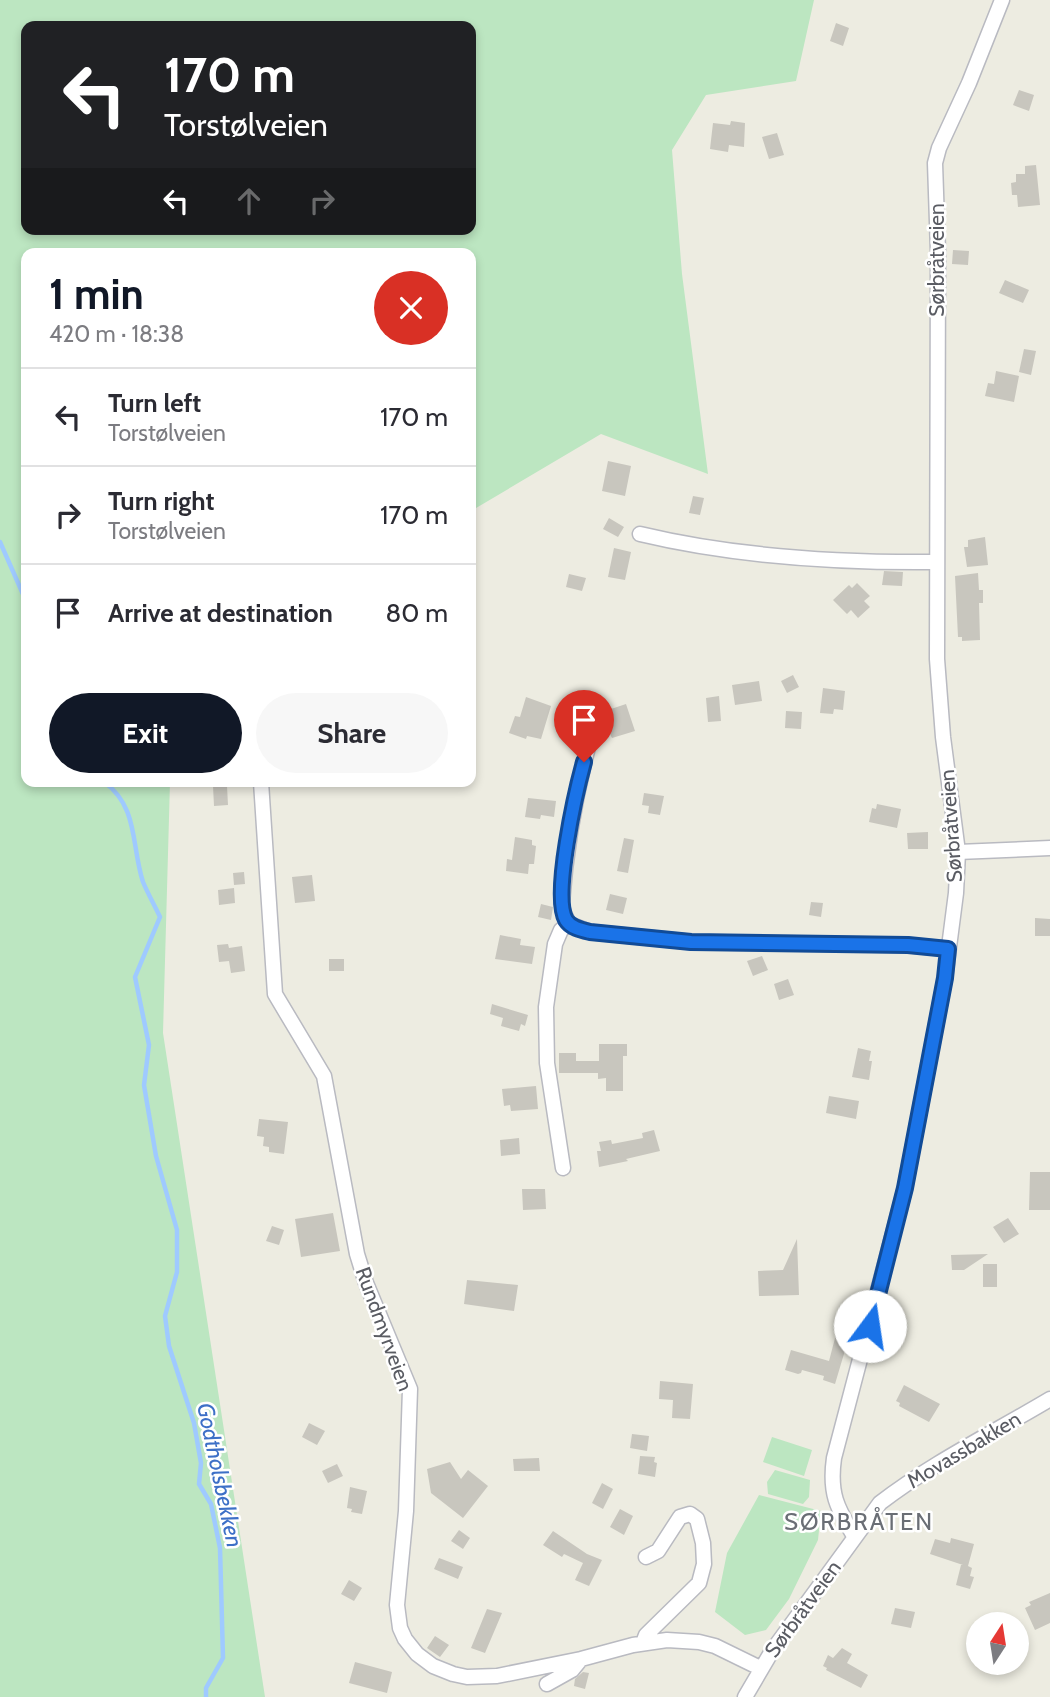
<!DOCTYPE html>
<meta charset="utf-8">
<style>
body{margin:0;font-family:Cabin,sans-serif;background:#f7f7f7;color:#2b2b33;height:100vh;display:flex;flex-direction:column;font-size:26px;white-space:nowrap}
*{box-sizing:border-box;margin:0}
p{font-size:23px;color:#7c7c81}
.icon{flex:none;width:38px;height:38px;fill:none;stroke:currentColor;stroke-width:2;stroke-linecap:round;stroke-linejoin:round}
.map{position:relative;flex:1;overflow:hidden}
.panel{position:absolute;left:21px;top:248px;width:455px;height:539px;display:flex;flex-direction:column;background:#fff;border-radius:14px;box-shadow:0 4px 10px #0003}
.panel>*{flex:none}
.top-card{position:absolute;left:21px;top:21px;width:455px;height:214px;border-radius:14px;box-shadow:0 4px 10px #0003;background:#202124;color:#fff;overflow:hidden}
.needle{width:46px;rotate:12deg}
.controls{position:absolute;left:966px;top:1612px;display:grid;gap:14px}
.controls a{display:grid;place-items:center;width:63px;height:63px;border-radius:50%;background:#fff;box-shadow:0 4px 10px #0003;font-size:35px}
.pin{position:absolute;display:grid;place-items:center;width:60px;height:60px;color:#fff;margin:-72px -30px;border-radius:50% 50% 50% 0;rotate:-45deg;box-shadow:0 0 7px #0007}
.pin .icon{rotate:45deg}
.me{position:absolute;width:77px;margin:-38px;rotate:14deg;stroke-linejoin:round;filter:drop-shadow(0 0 5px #0008)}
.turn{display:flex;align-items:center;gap:24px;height:147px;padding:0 28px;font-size:32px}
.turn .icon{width:91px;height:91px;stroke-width:2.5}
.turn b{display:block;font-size:49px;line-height:60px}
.lanes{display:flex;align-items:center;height:66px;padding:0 28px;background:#0003;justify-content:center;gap:35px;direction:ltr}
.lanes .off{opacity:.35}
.round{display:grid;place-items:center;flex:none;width:74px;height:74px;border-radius:37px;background:#f7f7f7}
.head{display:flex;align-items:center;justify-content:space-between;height:119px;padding:0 28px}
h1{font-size:42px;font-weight:700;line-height:52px;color:#111827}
.primary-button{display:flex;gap:14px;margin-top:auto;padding:14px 28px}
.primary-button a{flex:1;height:80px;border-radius:42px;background:#111827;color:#fff;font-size:28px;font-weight:700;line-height:80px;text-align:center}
.primary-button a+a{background:#f7f7f7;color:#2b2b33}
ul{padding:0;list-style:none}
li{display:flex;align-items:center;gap:21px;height:98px;padding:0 28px;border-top:2px solid #e1e1e2}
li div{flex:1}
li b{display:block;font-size:26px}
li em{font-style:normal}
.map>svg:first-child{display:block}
.green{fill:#bce6c1;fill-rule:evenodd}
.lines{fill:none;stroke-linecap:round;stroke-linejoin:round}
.stream{stroke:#9fcaff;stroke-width:4.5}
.building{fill:#c8c6be}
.minor-casing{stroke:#b9bac1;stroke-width:17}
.minor{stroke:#fff;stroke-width:14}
.route-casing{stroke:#114b97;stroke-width:18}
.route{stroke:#1a73e8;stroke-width:12}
.labels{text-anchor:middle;stroke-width:5;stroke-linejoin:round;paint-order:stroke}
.street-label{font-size:21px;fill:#5a5c63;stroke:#fff}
.water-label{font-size:23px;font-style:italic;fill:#3d70c7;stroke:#fff}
.quarter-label{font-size:24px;letter-spacing:2px;fill:#6a6e75;stroke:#fff}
</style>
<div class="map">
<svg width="1050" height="1697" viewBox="0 0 1050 1697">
<rect width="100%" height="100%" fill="#edece1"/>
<path class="green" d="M0,0H814L796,81L706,95L672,150L682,274L708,474L601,434L471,511V254H26V782H170L163,1033L265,1697H0ZM26,26H471V229H26Z
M772,1437L812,1450L804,1476L763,1462Z
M775,1470L810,1480L809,1497L803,1504L768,1494L767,1482Z
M759,1495L821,1511L818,1540L789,1599L766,1630L745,1635L715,1612L727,1553Z"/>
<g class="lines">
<path class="stream" d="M0,542L26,601
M104,782C139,807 131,846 143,882C148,894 155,906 160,917L135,977L149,1045L144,1085L156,1156L177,1230V1272L165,1316L169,1346L194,1423L201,1463L199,1484L211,1504L220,1548L223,1658L206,1688V1697"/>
</g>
<path class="building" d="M836,23L849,28L843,46L830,41Z
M1019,90L1034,95L1029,111L1013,105Z
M731,121L745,123L744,147L729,145L728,152L710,149L713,123L730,125Z
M777,133L784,155L769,159L762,137Z
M1036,165L1040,205L1018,207L1017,195H1012L1011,183L1016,182V174H1025V166Z
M953,250L969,251L968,265L952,264Z
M1005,280L1029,290L1023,303L999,293Z
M1024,349L1036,351L1031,375L1019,372Z
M996,371L1019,376L1014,402L985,396L988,383L994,384Z
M608,461L631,466L625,496L602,491Z
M693,496L704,498L700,515L689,513Z
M609,518L624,527L618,537L603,529Z
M985,537L988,565L967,567L964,547H968V540Z
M614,548L631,552L625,580L608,577Z
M884,571L903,572L902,586L882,585Z
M978,573L979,590H983V603H979L980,640L962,641V637H958L955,576Z
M569,574L586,578L582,591L566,587Z
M857,583L870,596L864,601L870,607L858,618L851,610L847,614L833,600L849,585L852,588Z
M793,675L799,687L787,693L781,681Z
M759,681L762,701L735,705L732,685Z
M823,688L845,691L843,710L834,709L833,714L820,713Z
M719,696L721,721L708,722L706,698Z
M526,697L551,706L541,739L527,736L526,739L509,733L515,716L520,717Z
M626,704L635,731L612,738L605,724L577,720L585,717L587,705L602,707V712Z
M786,711L802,712L801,729L785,728Z
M213,786H227L228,805L214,806Z
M644,793L664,796L660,815L648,813L649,806L642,805Z
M528,798L556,801L554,817L541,815L540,819L525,817Z
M877,804L901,809L897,828L869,822L872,808L876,809Z
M928,832V849H908L907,833Z
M515,837L532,840V845L536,846L534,864H529L528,874L506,871L507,859L512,860Z
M624,838L634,840L628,873L617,871Z
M244,872L245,884L234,885L233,873Z
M312,875L315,901L295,903L292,877Z
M234,888L235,903L219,905L218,890Z
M610,894L627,898L623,914L606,910Z
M811,902L823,903L821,917L809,915Z
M541,904L553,907L551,920L538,917Z
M1035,918L1050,919V936H1035Z
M500,935L521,939L520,945L535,947L532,964L495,959Z
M228,944L229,948L242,946L245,971L231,973L229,961L219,962L217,945Z
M762,956L768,970L753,976L747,961Z
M329,959H344V971H329Z
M788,979L794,995L779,1000L774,984Z
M492,1004L528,1015L525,1026L521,1024L519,1031L501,1026L503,1018L490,1014Z
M599,1044H627V1056H623V1091H606V1078L598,1079V1073H559V1053H576V1061H599Z
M858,1048L871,1051L869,1061H872L869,1080L852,1077Z
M536,1086L538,1109L511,1111L510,1105L504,1106L502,1089Z
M829,1096L859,1101L856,1119L826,1113Z
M259,1119L288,1122L284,1154L269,1152V1147L263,1146L264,1137L257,1136Z
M654,1130L660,1151L626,1159L628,1161L599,1167L597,1151H601L599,1142L611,1140L612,1144L643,1138L642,1133Z
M519,1138L520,1154L501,1156L500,1140Z
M1030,1172H1050V1210H1029Z
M522,1189H545L546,1209L523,1210Z
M333,1213L340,1251L301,1257L295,1219Z
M1008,1218L1019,1234L1004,1243L993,1227Z
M272,1226L284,1230L279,1245L266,1241Z
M797,1239L799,1295L759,1296L758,1271L783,1270Z
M988,1254L964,1270H952L951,1255Z
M983,1264H997V1287H983Z
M467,1280L518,1285L514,1311L464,1304Z
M839,1323L852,1327L835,1384L823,1380L824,1376L802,1370L801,1373L798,1374L785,1370L791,1350L829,1361Z
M660,1381L693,1384L690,1419L672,1418L673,1400L659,1399Z
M904,1385L940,1404L929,1422L899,1406L900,1403L896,1401Z
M309,1423L325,1431L317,1445L302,1437Z
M632,1434L649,1436L647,1451L630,1448Z
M640,1456L655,1457L654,1462L657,1463L655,1477L638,1474Z
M539,1458L540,1471H514L513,1459Z
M450,1462L461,1479L468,1470L488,1486L463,1518L431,1493L427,1469Z
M337,1464L343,1476L328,1483L322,1471Z
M602,1483L613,1489L603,1509L592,1503Z
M350,1487L367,1491L362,1514L351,1512L352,1509L347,1508Z
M620,1509L633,1516L624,1535L610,1527Z
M459,1530L470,1538L463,1549L451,1541Z
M553,1531L587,1554L602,1560L589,1586L575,1580L583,1563L564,1554L562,1557L543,1545Z
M951,1538L974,1544L968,1566L972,1568L970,1576L974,1577L970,1589L956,1585L961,1565H963L930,1554L935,1539L950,1543Z
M439,1558L463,1567L458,1579L434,1569Z
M349,1580L362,1588L354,1601L341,1594Z
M1050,1593V1623L1035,1630L1025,1608L1031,1605L1029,1602Z
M895,1608L915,1612L911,1628L891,1624Z
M487,1609L502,1613L485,1653L471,1648Z
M435,1636L449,1645L440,1657L427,1648Z
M842,1648L852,1654L847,1663L868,1675L861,1688L826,1670L827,1668L823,1666L828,1655L833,1658Z
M355,1662L392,1672L387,1693L349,1683Z
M583,1672L589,1673L585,1689L574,1686L575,1679Z"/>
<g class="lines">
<g class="minor-casing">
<path id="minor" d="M640,534C736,557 838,563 937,562
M591,736C576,791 566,846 562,903L563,911L569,924L590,932L691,942L907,945L948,949
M261,782L275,994L324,1076L357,1254L366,1283L410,1389L406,1511L397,1605L400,1628L405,1639L417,1654L433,1666L453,1674L467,1677L497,1676L581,1659L633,1645L667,1640L699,1642L715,1646L760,1668
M958,852L1050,848
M563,1168L547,1063L546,1007L555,944L561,930L569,924
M854,1536C837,1508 829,1493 834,1458L905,1188L945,978L956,893L958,852L943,737L937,659L938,252L935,163L939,148L969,83L1002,0
M643,1643L646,1635L699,1583L704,1564L703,1543L697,1519L690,1514L680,1517L658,1551L646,1557
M547,1684L572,1670L581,1659
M745,1697L772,1651L880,1503C932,1463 993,1433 1050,1399"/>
</g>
<use href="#minor" class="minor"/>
</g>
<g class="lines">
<g class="route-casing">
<path id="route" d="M584,762C576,791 552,896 566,920C571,928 581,930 590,932L691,942L908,945L948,949L945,978L905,1188L870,1326"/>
</g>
<use href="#route" class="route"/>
</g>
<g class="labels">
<g class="street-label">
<text transform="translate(937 260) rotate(-90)" y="7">Sørbråtveien</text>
<text transform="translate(951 826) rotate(-94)" y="7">Sørbråtveien</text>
<text transform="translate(384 1329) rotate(70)" y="7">Rundmyrveien</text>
<text transform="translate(964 1450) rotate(-31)" y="7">Movassbakken</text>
<text transform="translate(803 1609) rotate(-54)" y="7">Sørbråtveien</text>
</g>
<g class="water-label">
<text transform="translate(220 1475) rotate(78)" y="8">Godtholsbekken</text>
</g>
<g class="quarter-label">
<text x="859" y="1530">SØRBRÅTEN</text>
</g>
</g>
</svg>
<div class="controls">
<a><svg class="needle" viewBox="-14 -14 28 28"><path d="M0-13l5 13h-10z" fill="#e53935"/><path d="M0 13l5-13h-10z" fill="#7c7c81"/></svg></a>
</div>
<div class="pin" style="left:584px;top:762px;background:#d93025"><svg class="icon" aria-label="arrive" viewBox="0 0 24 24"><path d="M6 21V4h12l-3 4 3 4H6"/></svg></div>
<svg class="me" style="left:870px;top:1326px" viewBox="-20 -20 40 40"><circle r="19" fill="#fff"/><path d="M0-13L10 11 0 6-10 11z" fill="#1a73e8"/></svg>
<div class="top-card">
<div class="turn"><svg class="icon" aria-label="left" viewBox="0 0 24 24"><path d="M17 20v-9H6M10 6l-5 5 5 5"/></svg><div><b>170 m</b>Torstølveien</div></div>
<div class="lanes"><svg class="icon" aria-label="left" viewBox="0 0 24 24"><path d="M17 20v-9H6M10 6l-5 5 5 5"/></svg><svg class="icon off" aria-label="ahead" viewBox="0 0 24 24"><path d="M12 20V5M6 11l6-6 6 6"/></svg><svg class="icon off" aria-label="right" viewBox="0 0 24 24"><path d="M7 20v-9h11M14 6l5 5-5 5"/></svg></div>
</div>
<section class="panel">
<div class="head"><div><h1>1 min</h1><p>420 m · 18:38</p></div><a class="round" style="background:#d93025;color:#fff"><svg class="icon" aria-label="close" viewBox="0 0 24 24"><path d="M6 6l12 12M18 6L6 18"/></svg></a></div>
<ul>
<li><svg class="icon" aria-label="left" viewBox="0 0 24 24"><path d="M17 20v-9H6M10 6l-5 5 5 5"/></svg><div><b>Turn left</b><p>Torstølveien</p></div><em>170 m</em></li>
<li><svg class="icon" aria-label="right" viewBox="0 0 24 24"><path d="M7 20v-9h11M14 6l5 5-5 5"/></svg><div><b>Turn right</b><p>Torstølveien</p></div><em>170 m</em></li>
<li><svg class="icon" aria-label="arrive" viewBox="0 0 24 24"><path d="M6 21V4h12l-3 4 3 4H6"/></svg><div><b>Arrive at destination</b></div><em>80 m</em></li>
</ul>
<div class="primary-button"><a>Exit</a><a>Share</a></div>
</section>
</div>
